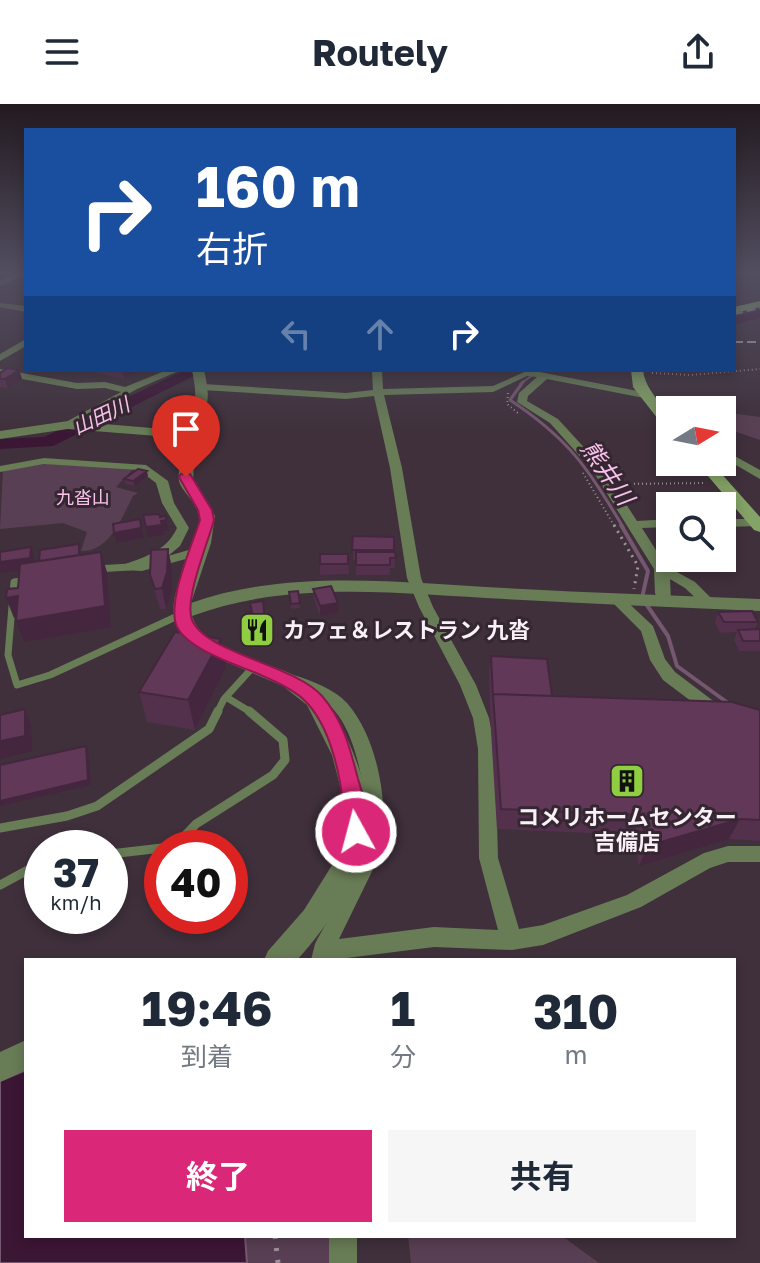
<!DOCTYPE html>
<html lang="ja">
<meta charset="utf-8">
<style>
body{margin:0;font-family:"Golos Text","Noto Sans JP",sans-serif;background:#f6f6f7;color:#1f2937;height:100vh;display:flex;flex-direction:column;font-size:30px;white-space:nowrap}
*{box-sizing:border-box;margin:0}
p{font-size:26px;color:#747a83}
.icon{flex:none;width:44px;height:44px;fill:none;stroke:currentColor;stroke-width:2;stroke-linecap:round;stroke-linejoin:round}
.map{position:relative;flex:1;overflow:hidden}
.side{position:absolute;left:24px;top:854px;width:712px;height:280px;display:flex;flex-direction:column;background:#fff;border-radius:0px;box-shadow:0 4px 12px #0003}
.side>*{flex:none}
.top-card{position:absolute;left:24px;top:24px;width:712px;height:244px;border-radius:0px;box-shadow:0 4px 12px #0003;background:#1a4fa0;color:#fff;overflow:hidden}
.needle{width:52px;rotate:80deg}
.tools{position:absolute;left:656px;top:292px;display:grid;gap:16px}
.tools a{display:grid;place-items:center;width:80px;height:80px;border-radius:0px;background:#fff;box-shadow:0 4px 12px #0003;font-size:40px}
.speed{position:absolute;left:24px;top:726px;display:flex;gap:16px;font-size:40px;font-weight:700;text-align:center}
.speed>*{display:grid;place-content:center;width:104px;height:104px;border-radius:50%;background:#fff;box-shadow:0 4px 12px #0003;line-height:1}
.speed small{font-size:20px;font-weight:400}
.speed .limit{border:12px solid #d22;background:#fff;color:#111}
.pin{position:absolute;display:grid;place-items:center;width:68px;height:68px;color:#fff;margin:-82px -34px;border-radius:50% 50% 50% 0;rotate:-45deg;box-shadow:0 0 8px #0007}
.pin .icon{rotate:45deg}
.me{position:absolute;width:88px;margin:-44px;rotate:353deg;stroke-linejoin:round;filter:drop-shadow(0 0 6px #0008)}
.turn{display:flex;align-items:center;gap:28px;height:168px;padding:0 40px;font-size:36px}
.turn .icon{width:104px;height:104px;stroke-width:2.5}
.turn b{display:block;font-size:56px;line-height:68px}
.lanes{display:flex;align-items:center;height:76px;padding:0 40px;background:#0003;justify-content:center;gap:40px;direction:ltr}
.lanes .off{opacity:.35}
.eta{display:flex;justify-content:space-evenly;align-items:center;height:136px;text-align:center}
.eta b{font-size:48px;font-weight:700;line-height:56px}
.cta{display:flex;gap:16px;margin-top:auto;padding:16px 40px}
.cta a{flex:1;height:92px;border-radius:0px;background:#db2777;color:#fff;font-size:32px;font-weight:700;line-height:92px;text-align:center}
.cta a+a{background:#f6f6f7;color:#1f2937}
header{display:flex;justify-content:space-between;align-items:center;height:104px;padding:0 40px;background:#fff;font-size:36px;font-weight:700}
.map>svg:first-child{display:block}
.green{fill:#593f53}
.water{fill:#3c1635;stroke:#75576f;stroke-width:2}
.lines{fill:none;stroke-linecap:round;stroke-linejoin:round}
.stream-far2{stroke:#75576f;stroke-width:2}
.stream-far1{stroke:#75576f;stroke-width:3}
.stream{stroke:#75576f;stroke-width:4}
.river{fill:#3c1635;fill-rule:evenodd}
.path-far2{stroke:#9e929b;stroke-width:2;stroke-dasharray:1 3;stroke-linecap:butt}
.path-far1{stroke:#9e929b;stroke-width:3;stroke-dasharray:2 5;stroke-linecap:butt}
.path{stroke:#9e929b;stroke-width:5;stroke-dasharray:3 9;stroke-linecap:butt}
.service-far1{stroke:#687c56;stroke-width:7}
.service{stroke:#687c56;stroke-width:9}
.minor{fill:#687c56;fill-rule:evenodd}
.tertiary{fill:#687c56;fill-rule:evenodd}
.secondary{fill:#84a366;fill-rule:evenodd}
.trunk{fill:#a3ce77;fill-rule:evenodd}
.rail{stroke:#baaeb6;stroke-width:2;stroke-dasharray:9 4;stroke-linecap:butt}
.wall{fill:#53304c}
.shaded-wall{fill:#44273e}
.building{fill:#613858;stroke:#44273e;stroke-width:2}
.route{fill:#db2777;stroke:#8e194d;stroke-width:2}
.labels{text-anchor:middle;stroke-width:6;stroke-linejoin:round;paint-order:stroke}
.far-park-label{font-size:18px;fill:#f9c1eb;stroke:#352731}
.far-water-label{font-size:20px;font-style:italic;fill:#f9c1eb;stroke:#352731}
.poi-label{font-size:22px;font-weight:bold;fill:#f9eff6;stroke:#352731;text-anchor:start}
.water-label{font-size:24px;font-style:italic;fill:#f9c1eb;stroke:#352731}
</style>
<header><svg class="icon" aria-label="menu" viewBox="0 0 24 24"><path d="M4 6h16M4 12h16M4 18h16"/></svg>Routely<svg class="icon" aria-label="share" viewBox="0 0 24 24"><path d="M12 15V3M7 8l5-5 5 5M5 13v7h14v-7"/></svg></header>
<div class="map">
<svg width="760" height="1159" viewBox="0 0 760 1159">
<rect width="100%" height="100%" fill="#3f303b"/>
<path class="green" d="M722,308L760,313V336L722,323Z
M52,359L133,365L116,383L138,389L133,392C122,413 110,448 81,447L87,428L63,419L0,425L3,366Z
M26,1132H343V1159H0Z
M408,1132H562L599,1159H411Z"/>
<path class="water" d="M26,966V1132H245L247,1159H0V977Z"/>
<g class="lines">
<path class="stream-far2" d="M520,280L540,266"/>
<path class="stream-far1" d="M523,278L510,296C569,335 587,363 623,423"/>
<path class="stream" d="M621,421L648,467L642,494L668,532L677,562L728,599"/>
<path class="river" d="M760,206V214L734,221V213Z
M185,266H206L53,342L0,345V335L44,333Z"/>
<path class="path-far2" d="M652,269L691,271L760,265
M508,289L507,300L519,310
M583,369L615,423
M622,380L706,379"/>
<path class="path-far1" d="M614,421L638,462L634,485"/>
<path class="path" d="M275,1132L278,1159"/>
<path class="service-far1" d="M96,465L130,463
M28,476L14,478L8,551L17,581L50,571L182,510
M226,593L252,609
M217,609L224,595L254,562"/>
<path class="service" d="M0,724L67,712L97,702L209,625L218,607
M163,744L175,742L196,720L273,671L285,656L283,636L249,607
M110,750L162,744
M0,781L26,767L42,764"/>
<path class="minor" d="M18,168L26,170L0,182V177Z
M0,199L26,202V208L0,203Z
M26,235V242L0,257V250Z
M0,265L77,279L105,278L125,283L167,266H181L137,285L68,324L63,321L64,319L121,288L105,284L77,285L0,271Z
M372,266H382L383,285L493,282L529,266L648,289L649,291L644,294L547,275L528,292L527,297L558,315L602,363L637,417L670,415V423L642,424L666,462L695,478L715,498L713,501H703L685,484L670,475L671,497L669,500H659L655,489L654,465L593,367L550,319L517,298L519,289L537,273L527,272L493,288L384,291L402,364L421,474L433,503L476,581L489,614L495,645L498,754L519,825L543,821L627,791L704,749L728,742H760V758H728L710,764L641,803L543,841L512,846L434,843L331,856H311L315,840C330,810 354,779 362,747C371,709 360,635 334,606C323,594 306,587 291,582L289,578L297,572C314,578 334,585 347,599C379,636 389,702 381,749L339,835L434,823L498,826L479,754L478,645L473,614L460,581L419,503L407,474L390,364L374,292L346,295L203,286L198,283L203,280L346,289L373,286Z
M722,345L760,366V375L722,353Z
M44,354L146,361L168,377L174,399L189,424L180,442L168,452L199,443L206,447L204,450L142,467L125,466V460C146,453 167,446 177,424L162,399L156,379L139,366L44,360L0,368V362Z
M722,415H756L760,416V422L722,423Z
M616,491L621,492L653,522L665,555L675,568L724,605L726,609L724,613H712L663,576L650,556L641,527L609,495Z
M329,1132H357V1159H329Z"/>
<path class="tertiary" d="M192,266H204C213,304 206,307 182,336L194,361L193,376L215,412L211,439L191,499C289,464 403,479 505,484C590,489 675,491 760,495V507C675,503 590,500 505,495C402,490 290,475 192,512C205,554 277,556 310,580C329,594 341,619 350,641C361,667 372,700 368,729C361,775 327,823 297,856H264L268,847L304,806L334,758L344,728L343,693L332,651L307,601L283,582L200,547C140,502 201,466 199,414C198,401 187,392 181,382C176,373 181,367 178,358C176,351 171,344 168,336L170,333L68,325L0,335V327L68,317L176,326C197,302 198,297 192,266Z
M26,936V966L0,978V948Z"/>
<path class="secondary" d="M631,266H643C646,292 670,301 670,325L665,324L633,283Z
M696,358H711L760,413V428L754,426Z"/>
<path class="trunk" d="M760,197V203L734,209V203Z"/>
<path class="rail" d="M734,210L760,204
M734,238H760"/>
</g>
<path class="wall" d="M19,266L22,275L8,284L0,283V269Z
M85,266H139L124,275Z
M148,372L135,382L125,380L124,375Z
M353,432L394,433L395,464H390V471H356V456H353Z
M168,445L172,465V488L166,505H160L150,471Z
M348,450L349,470L320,471V460Z
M313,485L338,509L320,512L314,495Z
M298,487L300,504L291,505L289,488Z
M263,497L267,540L250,542L247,533L245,523L251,508L250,499Z
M718,508L758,518L755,525H760V547H739L734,536L737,528L720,529L715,518Z
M491,552L552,592L760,606V737L729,735L639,762L634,731L497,725L490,611L489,568Z
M226,564L195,626L147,618L139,588Z"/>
<path class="shaded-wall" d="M19,266L22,275L8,284L5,275Z
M122,266H139L124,275Z
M147,367L148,372L135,382L133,377Z
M166,416L169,426L163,427L161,417Z
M162,421L164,431L148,433L146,423Z
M141,424L144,434L117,439L114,429Z
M31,443L34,453V464L0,469V458Z
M168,445L172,465V488L166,505L162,484Z
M101,448L107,468L111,523L24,538L16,517Z
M18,492L25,512L14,514L6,494Z
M338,499V509L320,512V502Z
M221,535L226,564L195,626L188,596Z
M25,605L31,621L32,647L0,655V637Z
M86,642L88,647L91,681L0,702V697Z
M740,715L729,735L639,762L647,742Z"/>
<path class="building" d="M8,264L19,266L5,275H0V269Z
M138,365L147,367L133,377L124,375Z
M159,410L160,413L166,412V416L161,417L162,421L146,423L143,411Z
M140,415L141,424L114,429L113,420Z
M353,432L394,433V446H352Z
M79,440V451L39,457L40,446Z
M31,443L30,454L0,458V448Z
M168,445L167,468L162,484L155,485L150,471L151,446Z
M101,448L105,502L16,517L18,492L6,494L7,485L18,484L20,460Z
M356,448H395L396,454H390V461H356Z
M320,450H348V460H320Z
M331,482L338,499L320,502L313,485Z
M298,487L300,499L291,500L289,488Z
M263,497L266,529L248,531L245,523L246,508H252L250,499Z
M752,507L758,518H724L718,508Z
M760,525V537H743L738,526Z
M175,528L221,535L188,596L139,588Z
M491,552L547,555L552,592L493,590V592Z
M493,590L732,598L760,606V716L740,715L647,742L641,711L501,705Z
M25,605V632L0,637V611Z
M86,642L88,676L0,697V661Z"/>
<linearGradient id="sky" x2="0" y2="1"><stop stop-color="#231a20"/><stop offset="0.51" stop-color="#524e60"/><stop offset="1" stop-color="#524e60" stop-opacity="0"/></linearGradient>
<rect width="760" height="330" fill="url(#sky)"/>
<path class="route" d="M181,370H190L212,406L214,416C208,439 184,495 192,516C205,549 295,561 322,592C343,616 350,644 358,675C363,691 372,718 364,734L356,737L348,734C343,723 344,710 343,698C339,666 330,625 308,600C295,585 274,577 256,569C234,560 188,545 177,523C166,499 192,441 200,416L198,406L179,373Z"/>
<defs>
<g id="restaurant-square" transform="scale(1.8)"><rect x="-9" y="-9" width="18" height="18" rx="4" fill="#8fcd41" stroke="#352731"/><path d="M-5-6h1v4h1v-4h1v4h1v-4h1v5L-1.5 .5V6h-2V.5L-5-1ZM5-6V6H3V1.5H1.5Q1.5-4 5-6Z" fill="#111"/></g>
<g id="building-square" transform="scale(1.8)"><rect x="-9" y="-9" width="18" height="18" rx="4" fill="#8fcd41" stroke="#352731"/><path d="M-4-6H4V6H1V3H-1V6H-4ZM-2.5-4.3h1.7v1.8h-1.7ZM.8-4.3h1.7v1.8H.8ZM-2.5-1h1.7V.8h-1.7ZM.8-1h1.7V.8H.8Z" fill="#111"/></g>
</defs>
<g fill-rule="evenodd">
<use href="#restaurant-square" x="257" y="526"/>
<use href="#building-square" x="627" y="677"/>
</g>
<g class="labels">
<g class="far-park-label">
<text x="83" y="400">九沓山</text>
</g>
<g class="far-water-label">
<text transform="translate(101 312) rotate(-25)" y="7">山田川</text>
</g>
<g class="poi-label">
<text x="283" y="534">カフェ＆レストラン 九沓</text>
<text x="627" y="721" text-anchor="middle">コメリホームセンター<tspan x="627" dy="25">吉備店</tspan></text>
</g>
<g class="water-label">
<text transform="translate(607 369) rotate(55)" y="8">熊井川</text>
</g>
</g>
</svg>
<div class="tools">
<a><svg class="needle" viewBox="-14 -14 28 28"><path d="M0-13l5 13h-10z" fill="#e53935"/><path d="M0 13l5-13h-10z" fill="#747a83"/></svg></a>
<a><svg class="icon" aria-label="search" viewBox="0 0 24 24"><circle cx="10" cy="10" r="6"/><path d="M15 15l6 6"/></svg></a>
</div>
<div class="speed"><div>37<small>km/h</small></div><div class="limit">40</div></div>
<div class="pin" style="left:186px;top:373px;background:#d93025"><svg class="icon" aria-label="arrive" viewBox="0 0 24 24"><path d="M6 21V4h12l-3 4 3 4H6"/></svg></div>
<svg class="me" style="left:356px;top:728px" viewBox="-20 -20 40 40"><circle r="17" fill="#db2777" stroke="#fff" stroke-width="3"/><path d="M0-11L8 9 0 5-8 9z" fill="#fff"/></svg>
<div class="top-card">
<div class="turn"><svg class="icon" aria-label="right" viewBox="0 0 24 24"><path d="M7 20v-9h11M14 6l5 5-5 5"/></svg><div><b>160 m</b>右折</div></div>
<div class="lanes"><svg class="icon off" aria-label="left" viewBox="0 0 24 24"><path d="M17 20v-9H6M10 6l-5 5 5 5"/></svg><svg class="icon off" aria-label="ahead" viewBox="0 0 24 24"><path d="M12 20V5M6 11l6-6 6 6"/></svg><svg class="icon" aria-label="right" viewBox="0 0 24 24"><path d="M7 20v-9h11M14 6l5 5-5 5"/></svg></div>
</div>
<section class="side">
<div class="eta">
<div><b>19:46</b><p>到着</p></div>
<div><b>1</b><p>分</p></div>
<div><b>310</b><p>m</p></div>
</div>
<div class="cta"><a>終了</a><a>共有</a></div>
</section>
</div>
